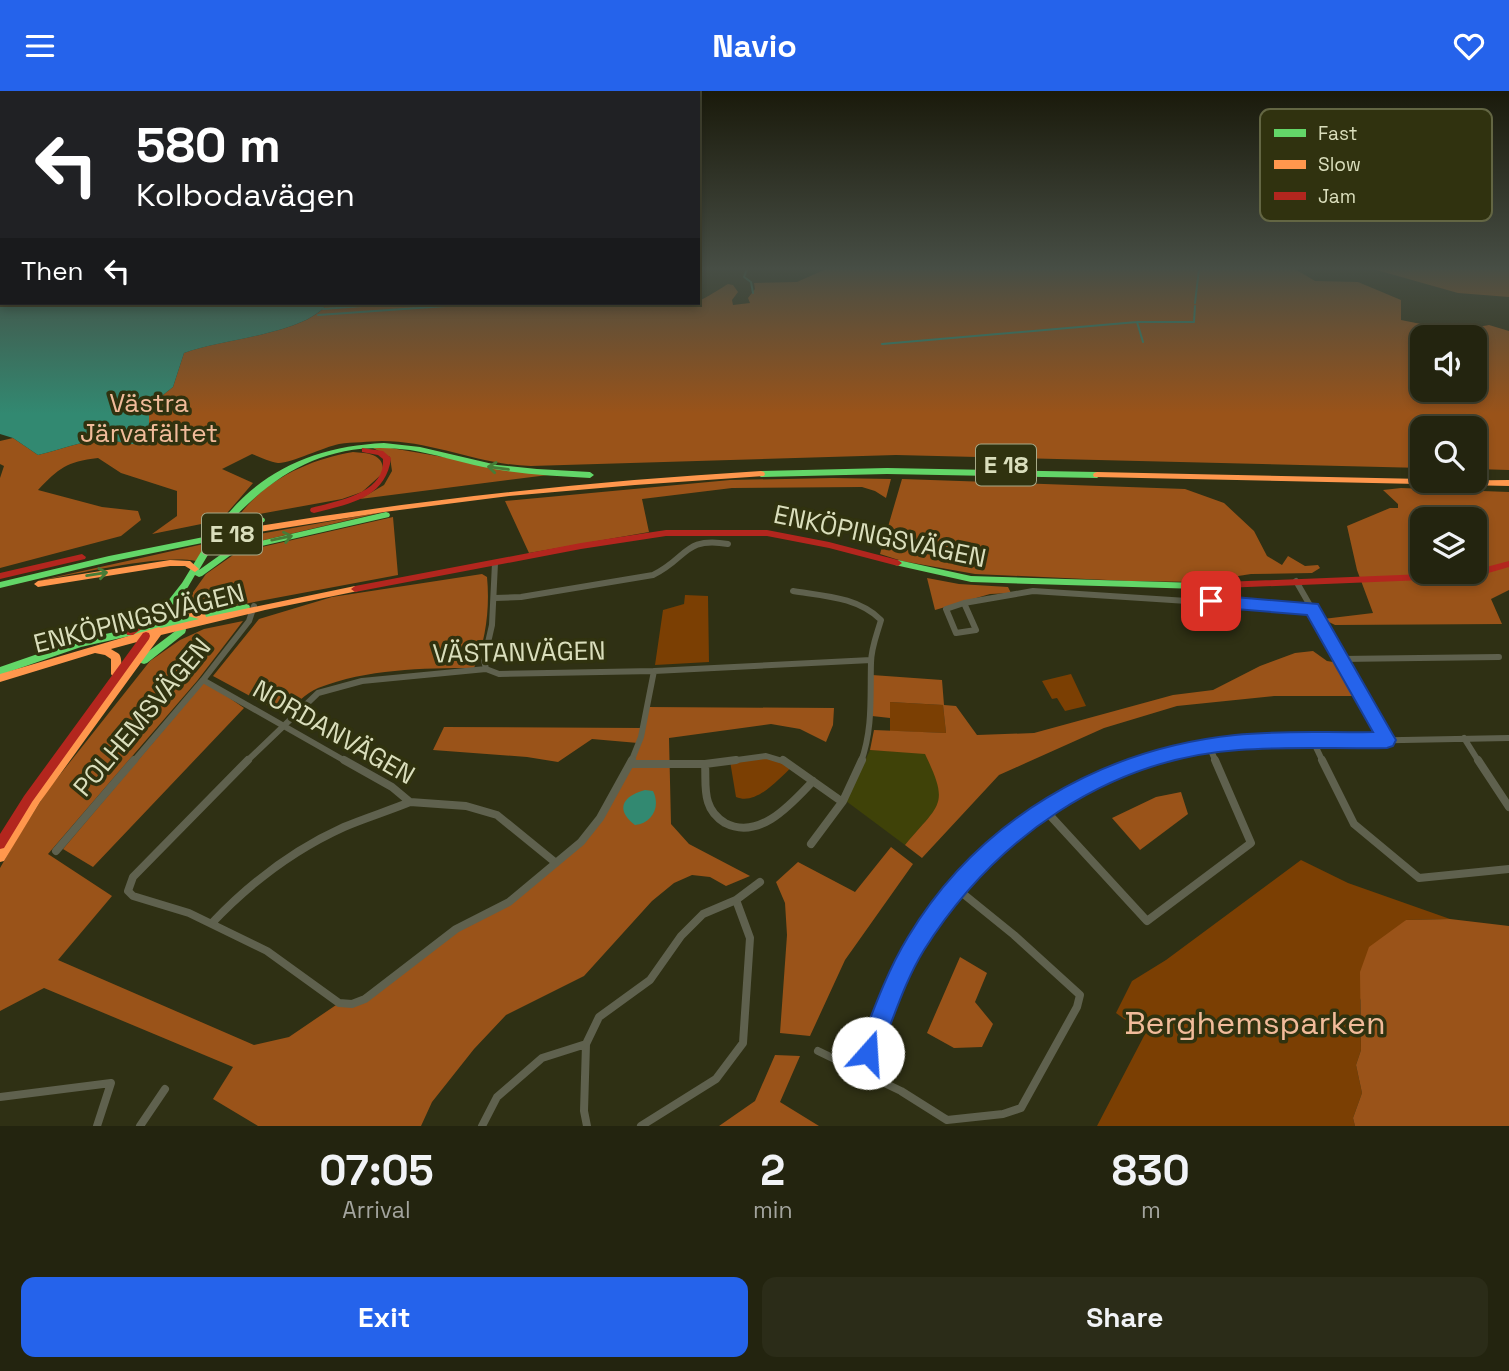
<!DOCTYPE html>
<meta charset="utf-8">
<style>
body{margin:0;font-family:"Space Grotesk",sans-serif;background:#2b2c18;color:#f1f3f6;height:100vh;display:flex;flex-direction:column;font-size:26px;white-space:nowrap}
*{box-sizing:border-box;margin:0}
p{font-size:23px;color:#a3a49e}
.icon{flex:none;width:38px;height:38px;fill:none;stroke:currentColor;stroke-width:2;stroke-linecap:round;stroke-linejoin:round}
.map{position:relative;height:1035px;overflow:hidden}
.panel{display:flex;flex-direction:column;background:#23240f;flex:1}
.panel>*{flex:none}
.top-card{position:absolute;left:0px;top:0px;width:700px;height:214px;box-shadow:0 4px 10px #0003,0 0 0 2px #40412f;background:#202124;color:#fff;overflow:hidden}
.fabs{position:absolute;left:1410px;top:234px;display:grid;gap:14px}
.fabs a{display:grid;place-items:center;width:77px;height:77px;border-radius:14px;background:#23240f;box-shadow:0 4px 10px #0003,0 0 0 2px #40412f;font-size:35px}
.pin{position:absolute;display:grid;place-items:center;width:60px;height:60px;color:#fff;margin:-30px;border-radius:14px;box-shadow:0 4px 10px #0006}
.me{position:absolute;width:77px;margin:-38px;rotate:19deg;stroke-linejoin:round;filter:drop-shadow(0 0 5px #0008)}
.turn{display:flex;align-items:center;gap:24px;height:147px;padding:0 21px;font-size:32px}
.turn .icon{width:91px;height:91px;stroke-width:2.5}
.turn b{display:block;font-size:49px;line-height:60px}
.then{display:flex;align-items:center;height:66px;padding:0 21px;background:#0003;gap:14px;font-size:26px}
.eta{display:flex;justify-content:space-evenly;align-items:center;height:119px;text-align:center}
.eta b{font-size:42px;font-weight:600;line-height:49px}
.cta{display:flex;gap:14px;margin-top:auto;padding:14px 21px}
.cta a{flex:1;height:80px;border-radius:14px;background:#2563eb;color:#fff;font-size:28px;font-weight:600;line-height:80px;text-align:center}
.cta a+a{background:#2b2c18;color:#f1f3f6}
header{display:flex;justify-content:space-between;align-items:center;height:91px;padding:0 21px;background:#2563eb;color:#fff;font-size:32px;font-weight:600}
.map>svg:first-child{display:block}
.built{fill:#3f4208}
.green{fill:#7b3f03}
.forest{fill:#9a5319;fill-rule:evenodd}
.water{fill:#328971}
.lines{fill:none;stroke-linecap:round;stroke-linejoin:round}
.stream{stroke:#328971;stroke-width:2}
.street-far1{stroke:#5f614e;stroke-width:6}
.street{stroke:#5f614e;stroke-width:8}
.fast{fill:#63d668;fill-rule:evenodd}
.slow{fill:#ff974d;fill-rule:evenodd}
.jam{fill:#b3261e;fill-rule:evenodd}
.oneway{stroke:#477c37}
.route{fill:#2563eb;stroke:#184099;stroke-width:2}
.labels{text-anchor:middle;stroke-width:7;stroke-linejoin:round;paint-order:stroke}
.shield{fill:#30320f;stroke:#a7aa88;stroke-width:2}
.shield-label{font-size:24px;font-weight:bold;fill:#dadebc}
.park-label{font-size:26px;fill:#f1bb9a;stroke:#30320f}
.street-label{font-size:26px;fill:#dadebc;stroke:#30320f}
.near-park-label{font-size:32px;fill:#f1bb9a;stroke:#30320f}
.key{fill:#30320f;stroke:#636643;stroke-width:2}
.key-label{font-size:19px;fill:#dadebc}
</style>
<header><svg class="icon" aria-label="menu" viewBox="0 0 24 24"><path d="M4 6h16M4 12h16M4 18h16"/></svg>Navio<svg class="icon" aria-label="heart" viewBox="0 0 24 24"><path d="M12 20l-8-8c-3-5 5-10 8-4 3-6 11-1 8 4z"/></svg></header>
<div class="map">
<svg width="1509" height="1035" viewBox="0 0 1509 1035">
<rect width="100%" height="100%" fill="#2f3014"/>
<path class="built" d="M870,659L925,662L940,695L938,716L905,754L846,710Z"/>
<path class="green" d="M685,504L708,505L709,571L655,574L663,519L684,513Z
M1071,583L1086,615L1065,620L1057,607L1052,608L1042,590Z
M890,611L943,614L946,642L890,640Z
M766,665L793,675C779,687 757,715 736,706L730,670Z
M1301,769L1348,792L1450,828L1406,829L1360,909L1361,959L1356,974L1362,1002L1353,1027L1355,1035H1097L1145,943L1116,922L1132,890L1166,869Z"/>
<path class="forest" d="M826,178H1295L1315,190L1358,191L1401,209V229L1456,240L1489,234L1509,240V379L1475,378V338H1423V377L896,364L531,375C480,374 433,350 382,350C369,351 353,351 339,353C324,356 289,373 278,372C270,371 260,366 252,363L222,378L253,392L221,429L152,443L177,425V400L121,382L98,367C66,371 59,377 38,399L102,416L138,420L141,429L121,445L0,477V387L4,375L0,373V350L13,347L38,364C59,359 86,348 108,349C123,350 138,359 149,346V315L173,296L184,262C223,247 305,244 328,212H661C685,223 708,205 728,193L733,194L738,201L732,209L733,214L750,212L748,207L755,198L754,192L797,191ZM1423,247H1475V299H1423Z
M1373,178H1509V206L1458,202Z
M371,356H385L548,384L360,408L384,394L392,380L390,366Z
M353,361C368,362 385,363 383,382L362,401L342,408L237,427C265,389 307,369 353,361Z
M833,387L891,388L886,407L875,400L862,396L732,397L642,408L649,441L529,462L505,410L730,389Z
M902,388L1185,398L1224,412L1254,440L1267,465L1282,474L1288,465L1305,475L1318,474L1320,477L1312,482L1251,483L1200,491L1129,490L975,483L902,470L880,463Z
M1401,397L1509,401V499L1491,508L1502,533L1335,534L1323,528L1373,522L1357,479L1347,435L1390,417H1398V413L1383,399ZM1423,429H1475V481H1423Z
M387,420L226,458L216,463H213L221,450Z
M393,426L398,484L212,519L200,521L189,518V507L206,483L236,462Z
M208,452L196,470C157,463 75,484 33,491Z
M482,483L487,486C490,516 486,550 474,577C422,577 367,578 318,597C306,602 294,615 283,623L213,585L259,528L332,506Z
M927,487L959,493L1008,496L1011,502L990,503L935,519Z
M243,530L197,590L48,763L112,805L58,869L254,954L289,946L339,912L352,913L456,838L509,811L556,772L600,727L638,652L592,648L558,671L527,666L433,659L444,636L642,637L646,616L834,617L833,634L826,651L800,638L771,633L669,647L671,733L689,753L750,785L726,795L710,786L692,784L674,792L652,810L584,885L506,924L474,958L432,1011L421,1035H258L213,1008L233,976L44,897L0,920V777L15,751L47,700L150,570L180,549L204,538Z
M1313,560L1327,570L1339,572L1357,605H1274L1177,615L1104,637L999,684L922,767L905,754C940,712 950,715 925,663L870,659L874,639L946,642L943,614L890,611V627L872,625V584L942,589L944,614L956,615L977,644L1034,642L1173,604L1213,599L1260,575L1295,562Z
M205,590L244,617L93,776L63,758Z
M1181,701L1188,723L1140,759L1112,727L1156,706Z
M891,756L913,773L845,869L810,945L780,942L787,844L785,812L776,791L798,771L855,801Z
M1450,828L1509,835V1035H1355L1353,1027L1362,1002L1356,974L1361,959L1360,881L1369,856L1406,829Z
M960,866L987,882L975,911L993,933L982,956L954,957L927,942Z
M775,964L800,965L780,1011L819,1035H719L755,1010Z"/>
<path class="water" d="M0,178L2,212H60L82,215L110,212H328C304,244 224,247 184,262L173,296L149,315V347C138,359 122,350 108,349C86,348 59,359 38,364L13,347L0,343Z
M645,699L653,700C661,716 652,732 635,734C615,719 622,705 645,699Z"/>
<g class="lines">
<path class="stream" d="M747,178L744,186L751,191L753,202
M1195,212L1199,178
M327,214L346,212
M323,218L401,212
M318,224L446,215
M1143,251L1137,231H1194L1195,215
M882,253L1137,231"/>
<path class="street-far1" d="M1296,490L1387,649
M793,500C824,505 858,506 881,529C877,543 871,557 871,572C870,607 873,637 861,671
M495,507L521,506L653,484C687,468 684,445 728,453
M964,512L976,539L956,542L946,518Z
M964,512L1033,500L1312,518
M1340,568L1499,566
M486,578L484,569L492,534L495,472
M654,580L871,569
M203,589L347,671
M1464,647L1479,671
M1313,650L1323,671
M1209,655L1216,671
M133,671L203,589L249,530L254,515
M246,671L318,602L362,590L486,578L499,583L654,580
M631,671L641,646L654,580
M722,671L766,665L786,671
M1136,671L1179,660L1247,652L1509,647"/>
<path class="street" d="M248,669L133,786L128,800L133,805L189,822L267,860L339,912L352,913L365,908L456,838L509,811L581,751L600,727L632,669
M344,669L392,696L410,711L466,715L497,724L556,772
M783,669L841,710
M1322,669L1354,733L1419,787L1509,778
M1478,669L1509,716
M630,673H705L736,669
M705,673C706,686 704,699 708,711C711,721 717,727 725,732C760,750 792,712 813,690
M1045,719L1147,830L1251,752L1215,669
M811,753L843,710L862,669
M56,760L134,669
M212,832C250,792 293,759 344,736C365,727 388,720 410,711
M818,960L901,1000L947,1029L1003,1023L1021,1017L1077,916L1080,904L1014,844L956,797
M863,981C875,943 888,906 907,871C955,781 1044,702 1142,669
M0,1006L111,992L97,1035
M140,1035L165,998
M482,1035L497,1006L542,967L586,953
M587,1035L584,1020L586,953L599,926L650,889L681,845L703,823L736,809L760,791
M641,1035L716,988L743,952L750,847L736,809"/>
<path class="fast" d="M384,352L420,356L497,374L537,378L590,381L594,384L590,387C554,385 518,383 483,376C459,371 435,363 410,359C334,349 281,376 230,431L227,432L223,429C263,377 320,355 384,352Z
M887,377L1097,381L1101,384L1097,387L887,383L761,386L757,383L761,380Z
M386,421L389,422L390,424L389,426L235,461L202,485L199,486L195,484L188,496L161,531L246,513L249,514L250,516L249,518L81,556L0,584V576L81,548L149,534L182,492L207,451L109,471L0,497V491L109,465L259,435L262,436L263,438L259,441L214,450L215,452L199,479L230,457Z
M261,426L264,427L265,429L264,431L206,442L202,439L206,436Z
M898,469L971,485L1199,492L1203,495L1199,498L971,491L895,474L894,472Z
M182,535L185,536L186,539L185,542L147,572L144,573L141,572L139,569L141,566Z"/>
<path class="slow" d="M761,380L764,381L765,383L764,385L635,394L509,405L384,421L259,441L255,438L259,435C426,408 592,390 761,380Z
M1097,381L1423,388V390L1509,389V395L1094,386L1093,384L1094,382Z
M170,469L190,470L199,478L195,481L185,475H170L38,496L34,493L38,490Z
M355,495L358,496L359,498L358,500L265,519L161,544L40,711L4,770L0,771V756L32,705L148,548L111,558C113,560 117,561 119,563C123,568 121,580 119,586L116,587L113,586L111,583V568L105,564L95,562L0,591V583L159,536L161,537L199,528L184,524L177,512L178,510H184L190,519L205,523L206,526Z"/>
<path class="jam" d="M362,357L383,360L391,367C386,408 348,413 314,422L311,421L310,419L311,417C333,411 375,404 382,379C383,375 383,372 383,368L378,364L362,361Z
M666,439H767L829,451L898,469L902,472L898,475L829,457L767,445H666L581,458L355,501L351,498L355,495L581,452Z
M82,463L86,466L85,468L0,488V482Z
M1509,470V476L1478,485L1448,488L1199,498L1195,495L1199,492L1475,481V479Z
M157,520L160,521L161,523L160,525L133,544H127L126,541L127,538Z
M146,541L149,542L150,545L149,548L32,711L4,757L0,758V743L24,705L143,542Z"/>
</g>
<defs><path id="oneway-shaft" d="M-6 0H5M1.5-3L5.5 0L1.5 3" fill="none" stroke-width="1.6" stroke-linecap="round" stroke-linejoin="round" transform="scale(1.75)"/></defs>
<g class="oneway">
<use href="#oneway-shaft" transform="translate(498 377) rotate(-172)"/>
<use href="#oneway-shaft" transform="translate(282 447) rotate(-12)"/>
<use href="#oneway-shaft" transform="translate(97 483) rotate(-9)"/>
</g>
<linearGradient id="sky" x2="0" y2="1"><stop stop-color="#1a1a0b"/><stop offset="0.55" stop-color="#474e45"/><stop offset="1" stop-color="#474e45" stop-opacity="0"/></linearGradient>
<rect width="1509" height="323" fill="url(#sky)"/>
<path class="route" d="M1211,504L1318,513L1393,644L1396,649L1393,655L1387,657C1338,658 1288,655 1239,659C1107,668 994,748 924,859C903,893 892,933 876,970L868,974L860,970L857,962C872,923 886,882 908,846C978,729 1101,658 1235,644C1280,639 1328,642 1373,641L1307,524L1211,516L1203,510Z"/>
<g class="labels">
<g class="shield">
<rect x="976" y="353.5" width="60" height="41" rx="5"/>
<rect x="202" y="422.5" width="60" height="41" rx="5"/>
</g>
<g class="shield-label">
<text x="1006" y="382">E 18</text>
<text x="232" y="451">E 18</text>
</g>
<g class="park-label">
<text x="149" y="321">Västra<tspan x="149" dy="30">Järvafältet</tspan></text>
</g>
<g class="street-label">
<text transform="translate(880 445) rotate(12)" y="9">ENKÖPINGSVÄGEN</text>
<text transform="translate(139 527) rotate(-14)" y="9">ENKÖPINGSVÄGEN</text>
<text transform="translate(519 561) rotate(-1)" y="9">VÄSTANVÄGEN</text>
<text transform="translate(142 626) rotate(-50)" y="9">POLHEMSVÄGEN</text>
<text transform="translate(334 641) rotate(30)" y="9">NORDANVÄGEN</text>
</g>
<g class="near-park-label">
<text x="1255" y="943">Berghemsparken</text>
</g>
</g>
<rect x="1260" y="18" width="232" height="112" rx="10" class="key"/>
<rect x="1274" y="38" width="32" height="8" fill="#63d668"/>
<rect x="1274" y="69" width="32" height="9" fill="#ff974d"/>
<rect x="1274" y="101" width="32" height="8" fill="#b3261e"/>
<g class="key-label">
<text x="1318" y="49">Fast</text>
<text x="1318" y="80">Slow</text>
<text x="1318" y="112">Jam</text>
</g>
</svg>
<div class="fabs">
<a><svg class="icon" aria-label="sound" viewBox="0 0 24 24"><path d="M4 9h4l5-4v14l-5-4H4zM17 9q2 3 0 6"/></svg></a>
<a><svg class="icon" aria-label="search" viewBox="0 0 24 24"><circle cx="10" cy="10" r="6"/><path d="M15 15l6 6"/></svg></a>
<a><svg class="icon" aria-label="layers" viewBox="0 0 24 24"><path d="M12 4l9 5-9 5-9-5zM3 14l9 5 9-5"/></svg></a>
</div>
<div class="pin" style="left:1211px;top:510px;background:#d93025"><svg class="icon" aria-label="arrive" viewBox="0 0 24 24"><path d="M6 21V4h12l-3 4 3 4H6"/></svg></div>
<svg class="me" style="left:868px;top:962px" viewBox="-20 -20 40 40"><circle r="19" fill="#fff"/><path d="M0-13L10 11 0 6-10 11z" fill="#2563eb"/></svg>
<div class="top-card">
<div class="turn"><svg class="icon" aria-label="left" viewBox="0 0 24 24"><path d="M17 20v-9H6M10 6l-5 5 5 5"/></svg><div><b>580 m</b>Kolbodavägen</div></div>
<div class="then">Then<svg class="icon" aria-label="left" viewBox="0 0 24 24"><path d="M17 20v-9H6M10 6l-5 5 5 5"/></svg></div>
</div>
</div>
<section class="panel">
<div class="eta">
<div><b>07:05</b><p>Arrival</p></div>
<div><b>2</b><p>min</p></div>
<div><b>830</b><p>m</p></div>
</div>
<div class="cta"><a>Exit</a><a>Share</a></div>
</section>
